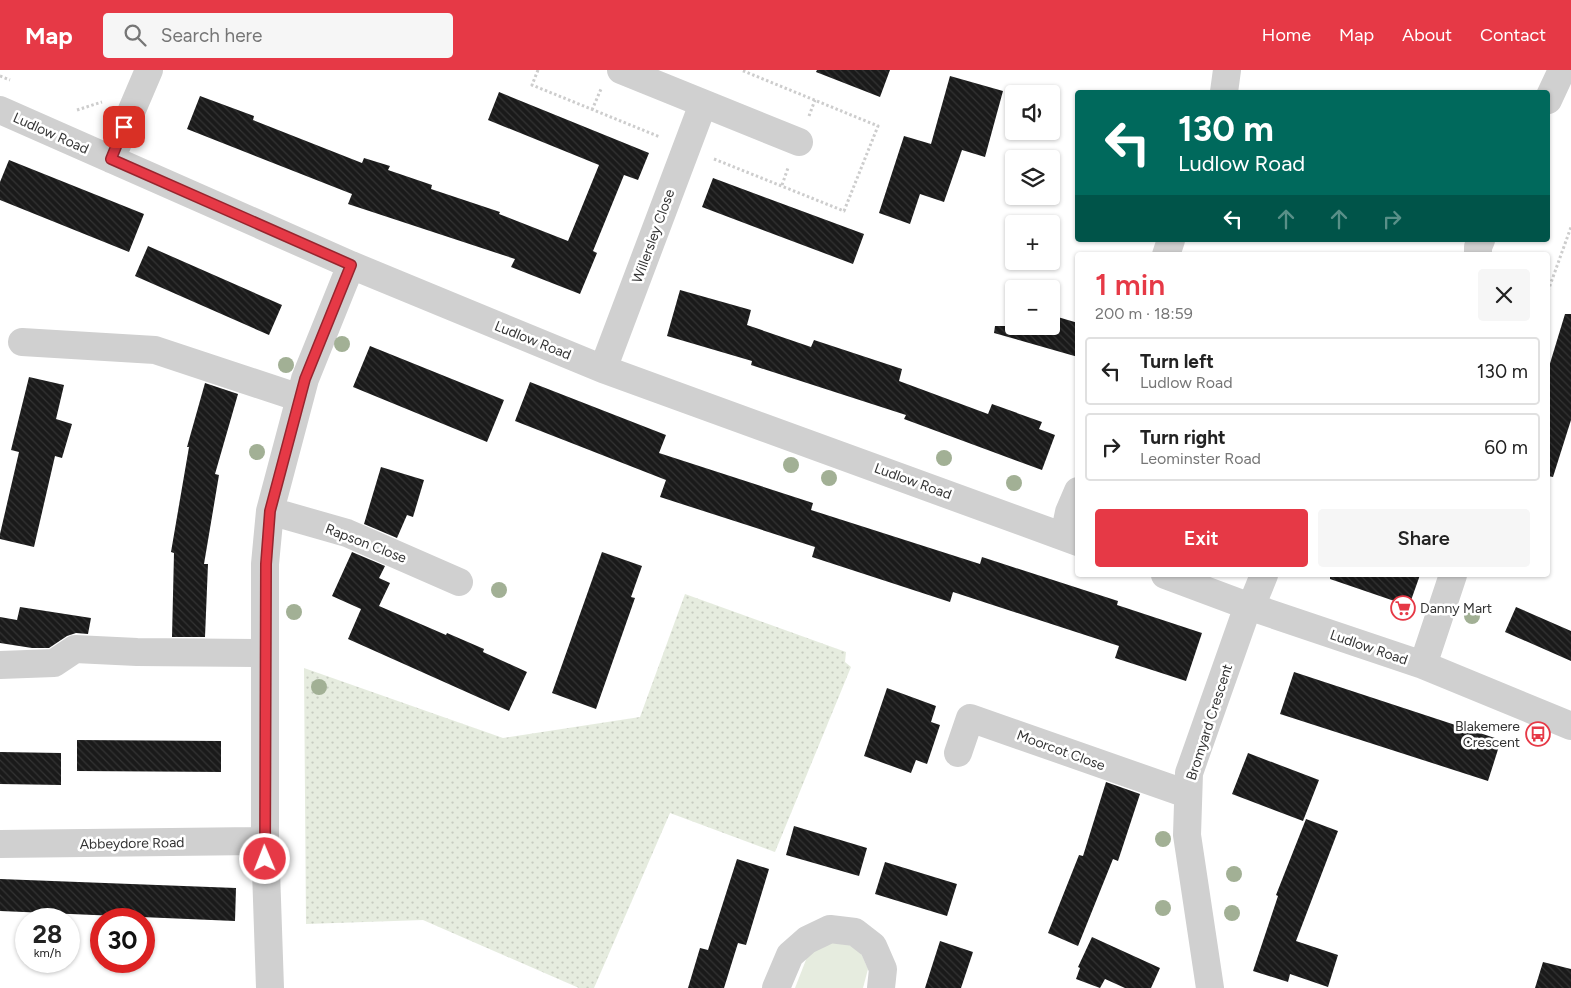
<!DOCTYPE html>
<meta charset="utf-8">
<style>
body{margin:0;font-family:Figtree,sans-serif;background:#f6f6f6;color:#222;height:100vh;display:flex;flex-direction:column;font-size:19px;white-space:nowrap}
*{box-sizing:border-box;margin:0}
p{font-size:16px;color:#767676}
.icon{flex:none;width:28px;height:28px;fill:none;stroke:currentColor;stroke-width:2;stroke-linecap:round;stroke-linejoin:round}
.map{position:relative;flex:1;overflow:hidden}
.panel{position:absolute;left:1075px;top:182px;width:475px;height:325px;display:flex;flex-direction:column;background:#fff;border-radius:5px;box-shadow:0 1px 4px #0004}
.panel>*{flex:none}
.hud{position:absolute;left:1075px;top:20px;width:475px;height:152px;border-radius:5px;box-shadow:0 1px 4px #0004;background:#00695c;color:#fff;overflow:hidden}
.fabs{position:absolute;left:1005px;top:15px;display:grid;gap:10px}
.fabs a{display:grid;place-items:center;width:55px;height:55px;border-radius:5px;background:#fff;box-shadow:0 1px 4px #0004;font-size:25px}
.speed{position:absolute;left:15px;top:838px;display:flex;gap:10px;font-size:25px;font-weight:700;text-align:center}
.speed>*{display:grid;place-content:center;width:65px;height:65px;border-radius:50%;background:#fff;box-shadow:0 1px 4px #0004;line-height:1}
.speed small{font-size:12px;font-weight:400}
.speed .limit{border:8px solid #d22;background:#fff;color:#111}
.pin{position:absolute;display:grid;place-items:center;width:42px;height:42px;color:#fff;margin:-21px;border-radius:10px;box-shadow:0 2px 8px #0006}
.me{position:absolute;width:55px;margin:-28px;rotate:359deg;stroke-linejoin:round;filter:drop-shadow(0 0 4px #0008)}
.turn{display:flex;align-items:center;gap:18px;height:105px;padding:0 20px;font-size:22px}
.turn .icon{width:65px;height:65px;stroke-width:2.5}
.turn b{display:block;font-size:35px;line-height:42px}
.lanes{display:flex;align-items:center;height:48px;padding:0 20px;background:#0003;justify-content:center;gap:25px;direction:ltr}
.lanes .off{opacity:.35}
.round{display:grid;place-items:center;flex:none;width:52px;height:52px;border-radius:5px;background:#f6f6f6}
.headline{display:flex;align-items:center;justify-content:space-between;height:85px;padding:0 20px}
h1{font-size:30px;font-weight:600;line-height:38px;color:#e63946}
.action{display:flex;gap:10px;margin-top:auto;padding:10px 20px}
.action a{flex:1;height:58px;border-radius:5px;background:#e63946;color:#fff;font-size:20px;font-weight:600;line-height:58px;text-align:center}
.action a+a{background:#f6f6f6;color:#222}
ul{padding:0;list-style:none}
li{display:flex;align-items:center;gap:15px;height:68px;margin:0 10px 8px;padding:0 10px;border:2px solid #e0e0e0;border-radius:5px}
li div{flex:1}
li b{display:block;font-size:19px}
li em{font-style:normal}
header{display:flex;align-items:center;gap:30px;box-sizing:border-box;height:70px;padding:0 25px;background:#e63946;color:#fff}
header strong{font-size:24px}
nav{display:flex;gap:28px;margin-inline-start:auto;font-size:18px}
.search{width:350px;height:45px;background:#f6f6f6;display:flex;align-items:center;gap:12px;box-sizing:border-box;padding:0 18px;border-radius:5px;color:#767676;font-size:19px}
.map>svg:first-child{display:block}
.grass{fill:#e6ecdf}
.park{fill:url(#park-dots)}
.building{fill:url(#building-back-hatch)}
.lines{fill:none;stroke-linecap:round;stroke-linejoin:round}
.path{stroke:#cdcdcd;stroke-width:3;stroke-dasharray:2.5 2.5;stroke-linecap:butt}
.minor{stroke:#d0d0d0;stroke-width:28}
.tree{fill:#a2b095}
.route-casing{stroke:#96252e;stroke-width:12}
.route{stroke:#e63946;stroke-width:9}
.labels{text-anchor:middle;stroke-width:5;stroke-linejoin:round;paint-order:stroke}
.street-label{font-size:14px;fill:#333;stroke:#fff}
.poi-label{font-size:14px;fill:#333;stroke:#fff;text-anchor:start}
</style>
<header>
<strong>Map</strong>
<div class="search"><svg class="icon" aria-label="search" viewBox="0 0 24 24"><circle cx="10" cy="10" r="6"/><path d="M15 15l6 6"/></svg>Search here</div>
<nav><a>Home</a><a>Map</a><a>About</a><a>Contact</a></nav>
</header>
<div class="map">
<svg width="1571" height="918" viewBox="0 0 1571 918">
<defs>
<pattern id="park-dots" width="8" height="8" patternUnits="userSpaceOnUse" patternTransform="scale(1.25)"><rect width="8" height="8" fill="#e6ecdf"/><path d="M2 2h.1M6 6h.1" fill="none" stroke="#c6cbc0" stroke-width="1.8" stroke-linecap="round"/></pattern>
<pattern id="building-back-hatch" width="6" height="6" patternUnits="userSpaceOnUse" patternTransform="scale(1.25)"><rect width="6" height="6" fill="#1a1a1a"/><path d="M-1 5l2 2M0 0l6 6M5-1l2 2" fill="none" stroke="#333"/></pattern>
</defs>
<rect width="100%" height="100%" fill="#fff"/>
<path class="grass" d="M833,870L850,873L860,881L868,899L863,918H795L809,882Z"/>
<path class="park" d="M685,524L846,582L845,592L851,597L775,782L670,743L594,918H579L423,850L306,854L304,598L503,668L640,647Z"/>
<path class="building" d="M817,0H890L880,27L816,2Z
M950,6L1003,21L985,87L962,80L944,132L920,124L910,154L879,143L904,66L931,74Z
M499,22L649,83L638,110L624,105L593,181L597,183L580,224L511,197L515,189L348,134L352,124L187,59L200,26L254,46L253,50L362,93L364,88L390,96L388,100L432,115L431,119L500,142L499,144L568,171L599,95L488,50Z
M9,90L144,144L129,182L0,130V112Z
M713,108L864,164L853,194L702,137Z
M148,176L282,235L269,265L135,206Z
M680,220L751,240L747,255L811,277L814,270L902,299L899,311L988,344L992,334L1042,352L1039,359L1055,365L1042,400L904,349L906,345L751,295L752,291L667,266Z
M1565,244H1571V350L1553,407L1548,406V300Z
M1051,245L1078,253V287L994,263L995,256H1051Z
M370,276L504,330L487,372L353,317Z
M29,307L64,315L56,349L72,354L62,388L55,386L34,477L0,469V464L19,382L11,380Z
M530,312L666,365L659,383L813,433L811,440L980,494L982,487L1118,531L1117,535L1202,563L1186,611L1115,588L1119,576L953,522L950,532L812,487L815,477L660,427L666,410L515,351Z
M205,313L238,324L215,404L219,405L204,494H208L205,567H172L174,483L171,482L189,377H187Z
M381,397L424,410L413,447L407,445L397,468L364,454Z
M352,482L385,496L379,508L390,513L379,536L446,565L447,563L484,579L483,582L527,602L509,641L348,569L361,539L332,526Z
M602,482L642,496L631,527L635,528L596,639L552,623Z
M1330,505H1420L1409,536L1330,509Z
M20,537L91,548L88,564L76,563L67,566L49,578H32L0,573V547L17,550Z
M1516,537L1571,561V591L1505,562Z
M1294,602L1501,670L1488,711L1280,644Z
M887,618L936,636L931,652L940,655L927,694L916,690L911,703L864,686Z
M77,670L221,671V702L77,701Z
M0,682L61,683V715L0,714Z
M1248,683L1319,710L1303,751L1232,724Z
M1106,712L1140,724L1118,791L1113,789L1078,876L1048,863L1079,785L1083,786Z
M1306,749L1338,761L1296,871L1338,885L1328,917L1290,904L1288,912L1253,901L1278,826L1276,825Z
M794,756L867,778L859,806L786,785Z
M737,789L769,799L746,875L738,873L724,918H688L700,878L708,880Z
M885,792L957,814L947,846L875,824Z
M0,809L236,818L235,851L0,841Z
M1092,867L1160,898L1151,918H1125L1105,909L1100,918L1076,909L1080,898L1078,897Z
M940,871L973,882L961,918H925Z
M1543,892L1571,899V918H1535Z"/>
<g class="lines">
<path class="path" d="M538,0L532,15L660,67
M0,6L10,10
M77,40L102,32
M592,40L601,19
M809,46L815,30
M714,89L844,141L878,56L741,0
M782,115L788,98
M1548,221L1571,157"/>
<path class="minor" d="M621,0L799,72
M1224,22L1227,0
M1548,30L1562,0
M0,40L351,195L603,299L1078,472
M111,89L149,0
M1166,185L1171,170
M1478,185V177L1481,170
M22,272L155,280L300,328
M603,299L703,34
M270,441L347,463L459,512
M1064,466L1069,442L1078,421
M1165,505L1248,536L1423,595L1571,656
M1251,537L1264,505
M0,595L54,593L75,579L137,582L265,583
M1423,595L1453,505
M958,683L970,648L1187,724
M0,774L265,771
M270,918L265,771V494L270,441L305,309L351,195
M776,918L790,885L807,870L830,859L855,862L873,876L883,899L881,918
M1210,918L1187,765L1189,703L1248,536"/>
</g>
<g class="tree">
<circle cx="342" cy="274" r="8"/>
<circle cx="286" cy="295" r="8"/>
<circle cx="257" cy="382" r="8"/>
<circle cx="944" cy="388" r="8"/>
<circle cx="791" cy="395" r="8"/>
<circle cx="829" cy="408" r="8"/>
<circle cx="1014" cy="413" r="8"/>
<circle cx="499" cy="520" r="8"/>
<circle cx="294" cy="542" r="8"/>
<circle cx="1472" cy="546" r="8"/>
<circle cx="319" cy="617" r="8"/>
<circle cx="1163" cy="769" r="8"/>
<circle cx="1234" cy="804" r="8"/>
<circle cx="1163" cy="838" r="8"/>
<circle cx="1232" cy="843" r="8"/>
</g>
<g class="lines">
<g class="route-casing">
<path id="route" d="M124,57L111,89L351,195L305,309L270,441L266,494L265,789"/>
</g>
<use href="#route" class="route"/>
</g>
<defs>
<g id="supermarket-ring" transform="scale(1.25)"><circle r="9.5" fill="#fff" stroke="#e63946" stroke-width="1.5"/><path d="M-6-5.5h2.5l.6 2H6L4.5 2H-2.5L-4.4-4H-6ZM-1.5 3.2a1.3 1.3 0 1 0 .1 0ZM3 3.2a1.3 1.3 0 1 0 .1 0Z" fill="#e63946"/></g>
<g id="bus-ring" transform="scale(1.25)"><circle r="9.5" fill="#fff" stroke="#e63946" stroke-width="1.5"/><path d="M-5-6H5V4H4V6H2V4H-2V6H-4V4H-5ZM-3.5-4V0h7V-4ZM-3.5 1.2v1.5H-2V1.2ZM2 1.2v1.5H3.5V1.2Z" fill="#e63946"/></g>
</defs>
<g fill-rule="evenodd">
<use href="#supermarket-ring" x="1403" y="538"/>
<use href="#bus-ring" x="1538" y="664"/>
</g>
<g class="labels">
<g class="street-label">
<text transform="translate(51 63) rotate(24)" y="5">Ludlow Road</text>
<text transform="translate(653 166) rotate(-70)" y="5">Willersley Close</text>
<text transform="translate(533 270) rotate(22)" y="5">Ludlow Road</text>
<text transform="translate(913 411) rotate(20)" y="5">Ludlow Road</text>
<text transform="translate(366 473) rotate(21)" y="5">Rapson Close</text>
<text transform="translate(1369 577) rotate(19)" y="5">Ludlow Road</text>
<text transform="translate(1209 652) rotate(-72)" y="5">Bromyard Crescent</text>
<text transform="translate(1061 680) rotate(20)" y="5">Moorcot Close</text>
<text transform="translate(132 773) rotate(-1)" y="5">Abbeydore Road</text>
</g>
<g class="poi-label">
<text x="1420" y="543">Danny Mart</text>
<text x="1520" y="661" text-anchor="end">Blakemere<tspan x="1520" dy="16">Crescent</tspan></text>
</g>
</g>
</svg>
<div class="fabs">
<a><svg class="icon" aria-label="sound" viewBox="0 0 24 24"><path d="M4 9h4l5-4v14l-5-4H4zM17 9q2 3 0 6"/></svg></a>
<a><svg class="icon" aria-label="layers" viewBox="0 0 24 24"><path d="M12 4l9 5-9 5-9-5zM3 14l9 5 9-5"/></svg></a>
<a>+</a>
<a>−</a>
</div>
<div class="speed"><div>28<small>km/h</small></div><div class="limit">30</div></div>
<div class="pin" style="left:124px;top:57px;background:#d93025"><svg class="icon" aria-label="arrive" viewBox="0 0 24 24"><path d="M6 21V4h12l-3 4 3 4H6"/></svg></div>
<svg class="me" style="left:265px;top:789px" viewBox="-20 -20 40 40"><circle r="17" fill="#e63946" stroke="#fff" stroke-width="3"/><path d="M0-11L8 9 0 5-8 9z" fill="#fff"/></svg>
<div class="hud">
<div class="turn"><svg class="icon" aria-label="left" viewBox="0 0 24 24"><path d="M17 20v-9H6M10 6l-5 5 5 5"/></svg><div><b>130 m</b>Ludlow Road</div></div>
<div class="lanes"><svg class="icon" aria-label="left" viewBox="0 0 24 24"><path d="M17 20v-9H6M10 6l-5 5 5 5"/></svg><svg class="icon off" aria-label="ahead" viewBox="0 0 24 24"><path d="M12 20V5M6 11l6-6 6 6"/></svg><svg class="icon off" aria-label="ahead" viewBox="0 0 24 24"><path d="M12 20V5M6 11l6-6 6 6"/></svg><svg class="icon off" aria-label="right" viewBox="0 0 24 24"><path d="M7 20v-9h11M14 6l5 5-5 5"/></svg></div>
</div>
<section class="panel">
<div class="headline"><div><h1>1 min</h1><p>200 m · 18:59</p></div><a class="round"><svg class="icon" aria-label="close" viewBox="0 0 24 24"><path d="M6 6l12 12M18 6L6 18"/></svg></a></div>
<ul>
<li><svg class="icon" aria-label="left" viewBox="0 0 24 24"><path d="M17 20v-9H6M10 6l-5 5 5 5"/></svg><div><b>Turn left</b><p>Ludlow Road</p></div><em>130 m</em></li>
<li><svg class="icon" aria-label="right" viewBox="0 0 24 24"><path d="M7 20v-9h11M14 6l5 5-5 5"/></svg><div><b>Turn right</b><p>Leominster Road</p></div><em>60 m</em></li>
</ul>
<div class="action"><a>Exit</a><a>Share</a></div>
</section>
</div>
